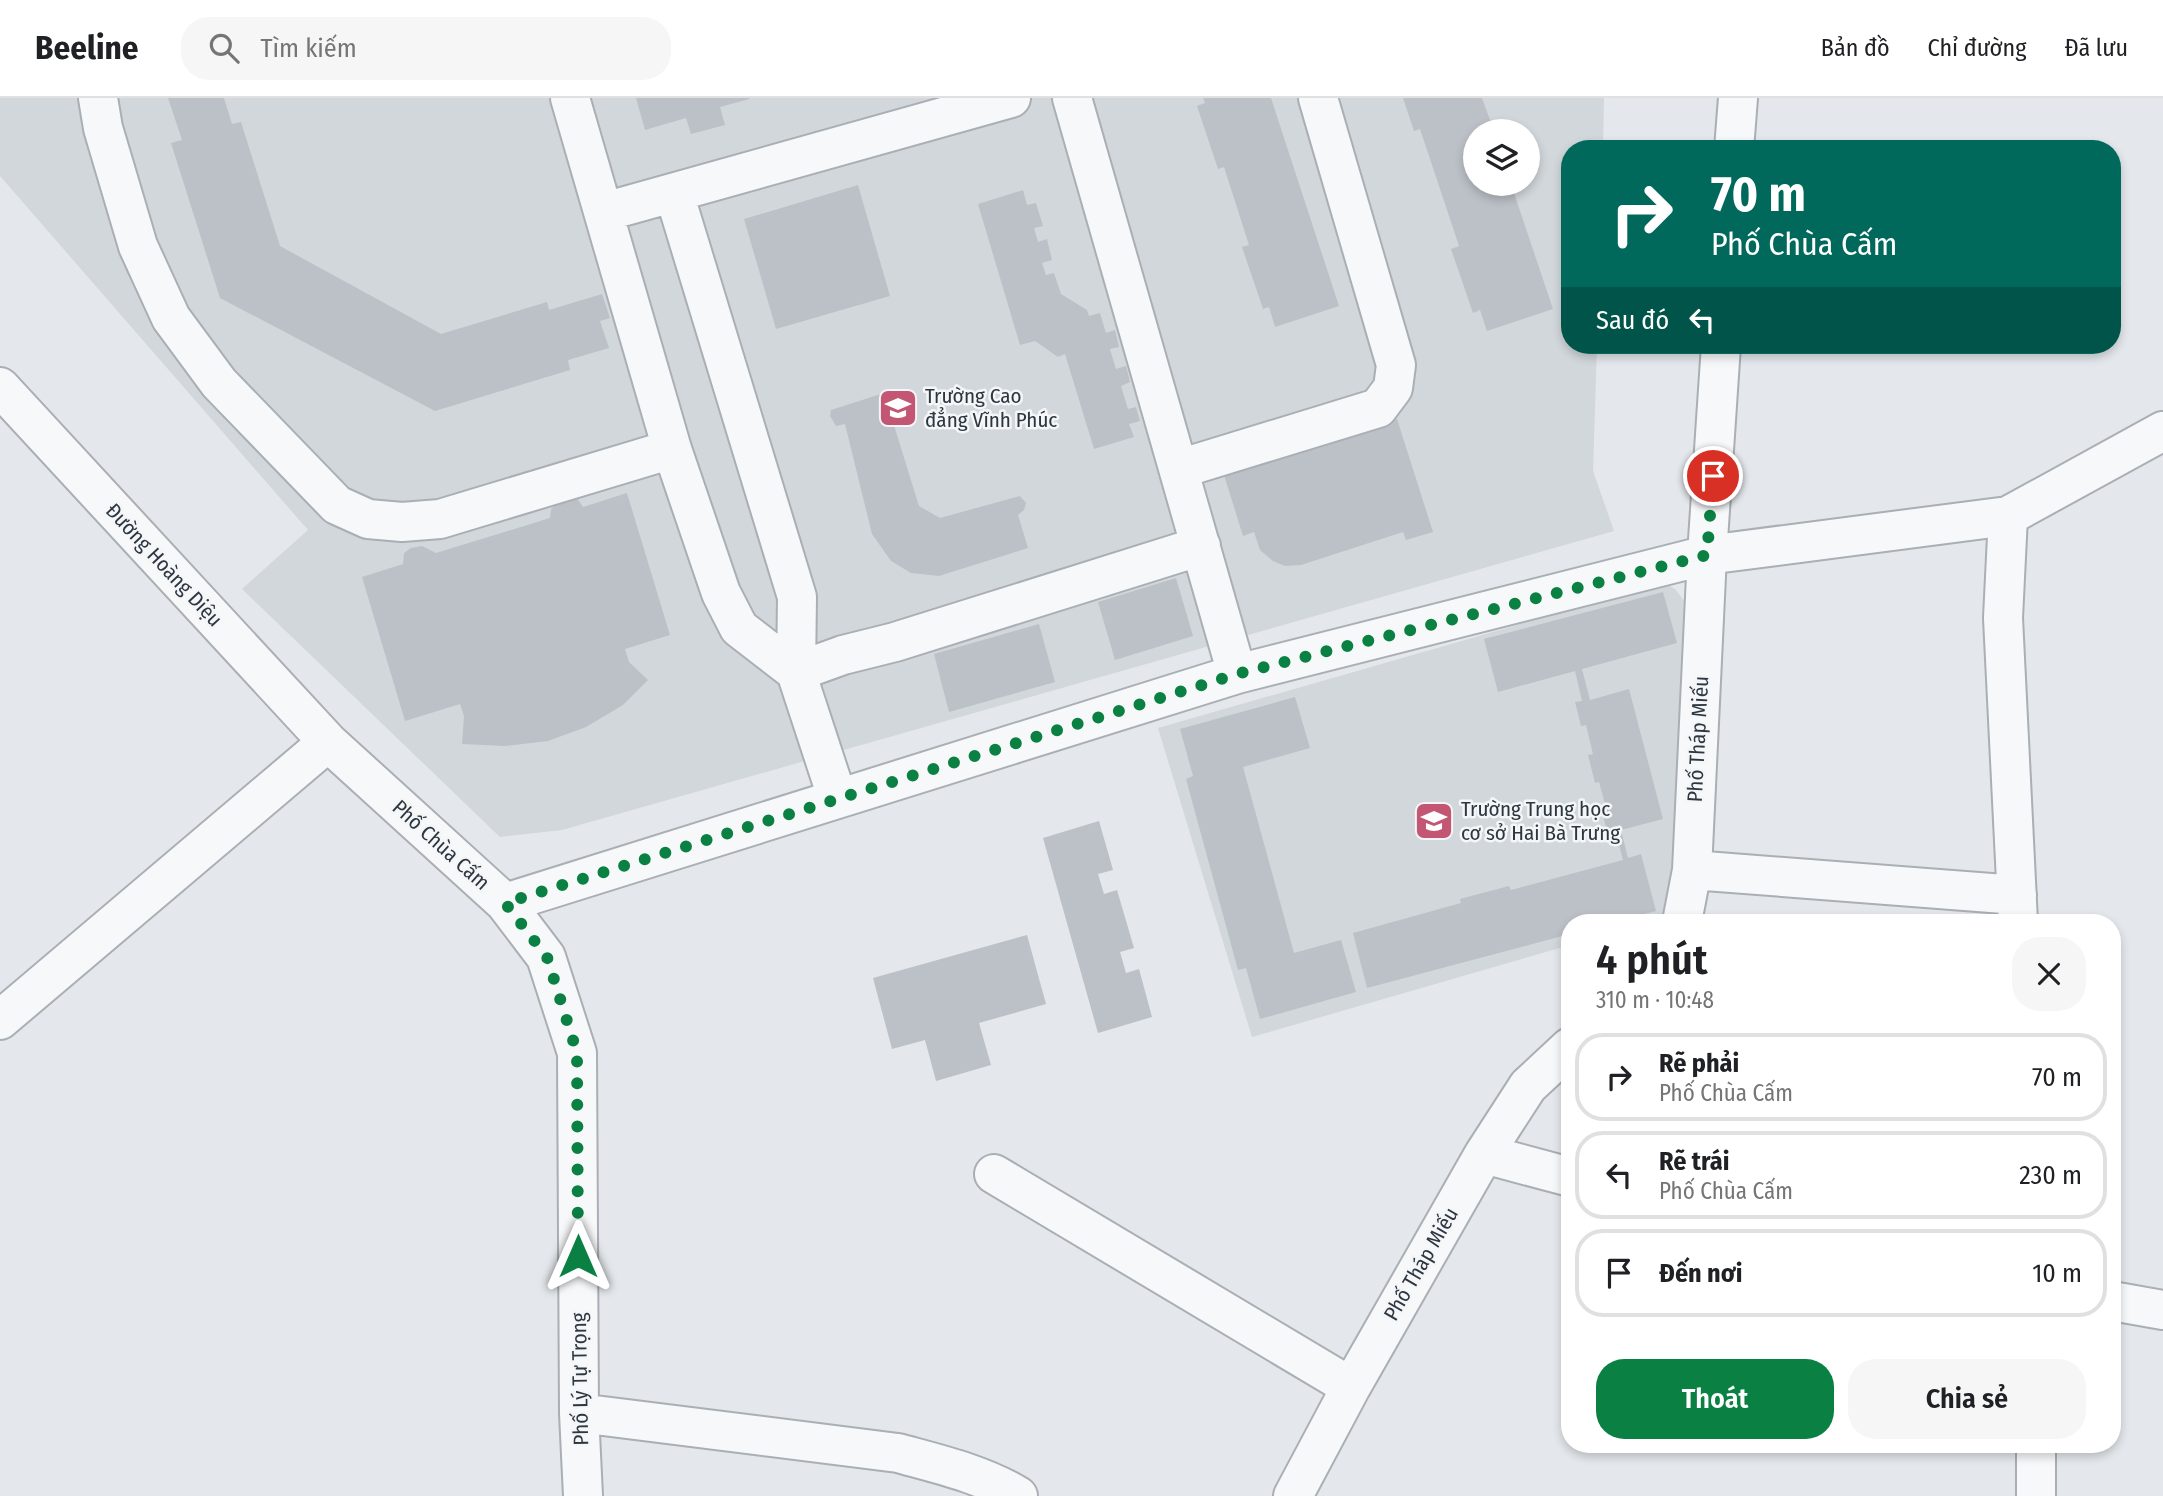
<!DOCTYPE html>
<html lang="vi">
<meta charset="utf-8">
<style>
body{margin:0;font-family:"Fira Sans Condensed",sans-serif;background:#f6f6f6;color:#202124;height:100vh;display:flex;flex-direction:column;font-size:26px;white-space:nowrap}
*{box-sizing:border-box;margin:0}
p{font-size:23px;color:#757577}
.icon{flex:none;width:38px;height:38px;fill:none;stroke:currentColor;stroke-width:2;stroke-linecap:round;stroke-linejoin:round}
.map{position:relative;flex:1;overflow:hidden}
.drawer{position:absolute;left:1561px;top:816px;width:560px;height:539px;display:flex;flex-direction:column;background:#fff;border-radius:28px;box-shadow:0 4px 10px #0003}
.drawer>*{flex:none}
.banner{position:absolute;left:1561px;top:42px;width:560px;height:214px;border-radius:28px;box-shadow:0 4px 10px #0003;background:#00695c;color:#fff;overflow:hidden}
.tools{position:absolute;left:1463px;top:21px;display:grid;gap:14px}
.tools a{display:grid;place-items:center;width:77px;height:77px;border-radius:50%;background:#fff;box-shadow:0 4px 10px #0003;font-size:35px}
.pin{position:absolute;display:grid;place-items:center;width:60px;height:60px;color:#fff;margin:-30px;border:4px solid #fff;border-radius:50%;box-shadow:0 2px 7px #0007}
.me{position:absolute;width:77px;margin:-38px;rotate:0deg;stroke-linejoin:round;filter:drop-shadow(0 0 5px #0008)}
.turn{display:flex;align-items:center;gap:24px;height:147px;padding:0 35px;font-size:32px}
.turn .icon{width:91px;height:91px;stroke-width:2.5}
.turn b{display:block;font-size:49px;line-height:60px}
.then{display:flex;align-items:center;height:66px;padding:0 35px;background:#0003;gap:14px;font-size:26px}
.round{display:grid;place-items:center;flex:none;width:74px;height:74px;border-radius:28px;background:#f6f6f6}
.summary{display:flex;align-items:center;justify-content:space-between;height:119px;padding:0 35px}
h1{font-size:42px;font-weight:600;line-height:52px}
.primary-button{display:flex;gap:14px;margin-top:auto;padding:14px 35px}
.primary-button a{flex:1;height:80px;border-radius:28px;background:#0b8043;color:#fff;font-size:28px;font-weight:600;line-height:80px;text-align:center}
.primary-button a+a{background:#f6f6f6;color:#202124}
ul{padding:0;list-style:none}
li{display:flex;align-items:center;gap:21px;height:88px;margin:0 14px 10px;padding:0 21px;border:4px solid #e0e0e0;border-radius:28px}
li div{flex:1}
li b{display:block;font-size:26px}
li em{font-style:normal}
header{display:flex;align-items:center;gap:42px;box-sizing:border-box;height:98px;padding:0 35px;background:#fff;border-bottom:2px solid #e0e0e0}
header strong{font-size:33px}
nav{display:flex;gap:38px;margin-inline-start:auto;font-size:24px}
.search{width:490px;height:63px;background:#f6f6f6;display:flex;align-items:center;gap:18px;box-sizing:border-box;padding:0 24px;border-radius:28px;color:#757577;font-size:26px}
.map>svg:first-child{display:block}
.built{fill:#d2d7dc;fill-rule:evenodd}
.building{fill:#bcc1c7}
.lines{fill:none;stroke-linecap:round;stroke-linejoin:round}
.minor-casing{stroke:#a9afb5;stroke-width:42}
.minor{stroke:#f7f8f9;stroke-width:38}
.route{stroke:#0b8043;stroke-width:12;stroke-dasharray:0 21.6}
.labels{text-anchor:middle;stroke-width:5;stroke-linejoin:round;paint-order:stroke}
.poi-label{font-size:21px;fill:#2d3741;stroke:#f4f6f8;text-anchor:start}
.street-label{font-size:21px;fill:#2d3741;stroke:#f4f6f8}
</style>
<header>
<strong>Beeline</strong>
<div class="search"><svg class="icon" aria-label="search" viewBox="0 0 24 24"><circle cx="10" cy="10" r="6"/><path d="M15 15l6 6"/></svg>Tìm kiếm</div>
<nav><a>Bản đồ</a><a>Chỉ đường</a><a>Đã lưu</a></nav>
</header>
<div class="map">
<svg width="2163" height="1398" viewBox="0 0 2163 1398">
<rect width="100%" height="100%" fill="#e4e7eb"/>
<path class="built" d="M0,0H1604L1603,51H1570V247H1597L1593,373L1614,433L562,732L500,739L242,491L308,432L0,78ZM1475,33H1528V86H1475Z
M1664,485L1675,491L1685,504L1690,517L1674,817L1649,824H1570V847L1252,939L1158,630Z"/>
<path class="building" d="M168,0H224L232,26L241,24L280,148L441,236L547,204L549,212L602,196L610,220L600,223L609,250L568,262L570,272L435,313L220,200L171,45L182,42Z
M636,0H749V1L720,9L725,27L691,36L686,20L645,32Z
M1203,0H1271L1339,208L1275,229L1269,209L1263,211L1242,149L1249,147L1224,69L1218,71L1197,8L1205,5Z
M1403,0H1482L1494,33H1475V86H1511L1553,211L1487,233L1480,212L1473,215L1451,151L1459,148L1420,31L1414,33Z
M858,87L890,198L776,231L744,121Z
M1023,92L1027,107L1036,105L1043,128L1034,130L1038,144L1047,141L1052,162L1042,165L1046,177L1054,175L1061,196L1087,212L1089,218L1100,215L1106,235L1115,232L1119,249L1110,251L1116,271L1126,268L1130,284L1121,288L1128,311L1136,309L1140,323L1129,326L1134,339L1094,351L1065,256L1058,259L1035,243L1020,247L978,106Z
M884,295L919,408L940,420L1020,398L1026,405L1024,412L1018,417L1028,450L939,478L911,475L891,463L872,436L845,326L836,328L830,318L831,312Z
M1397,321L1433,434L1406,442L1403,434L1301,467L1285,468L1273,463L1260,452L1254,434L1243,438L1224,377Z
M627,395L670,537L625,551L629,564L648,582L623,607L586,629L548,643L505,648L462,646L464,618L460,606L405,623L362,479L403,466L404,455L411,450L422,448L436,455L550,420L551,411L565,399L577,400L583,409Z
M1176,480L1193,538L1115,562L1098,504Z
M1663,494L1677,545L1582,571L1590,602L1629,591L1663,721L1621,732L1628,760L1641,756L1656,813L1614,824H1570V836L1367,890L1353,835L1461,805L1460,801L1509,788L1511,792L1623,762L1616,735L1608,737L1602,714L1607,713L1599,684L1595,685L1588,657L1593,656L1586,627L1581,628L1575,604L1582,603L1575,573L1498,594L1484,541Z
M1039,526L1055,584L949,614L934,556Z
M1295,599L1310,650L1243,669L1294,855L1341,842L1356,894L1260,921L1246,870L1238,872L1186,681L1193,678L1180,631Z
M1099,723L1113,772L1098,776L1104,796L1117,792L1134,850L1120,854L1126,875L1139,871L1152,919L1098,935L1043,740Z
M1027,837L1046,906L979,925L991,967L936,983L925,942L892,951L873,880Z"/>
<g class="lines">
<g class="minor-casing">
<path id="minor" d="M98,0L103,30L138,148L171,220L219,285L337,407L368,421L402,424L440,421L672,351
M570,0L672,351L721,495L739,530L796,574L843,557L895,544L1201,448
M1072,0L1237,576
M1734,51L1738,0
M674,95L797,499L796,574L837,699
M604,114L1011,0
M0,289L328,644L505,805L546,859L577,955L579,1315L583,1398
M1179,371L1378,310L1393,290L1396,267L1318,0
M2008,418L2003,520L2018,824
M1692,772L2017,797
M505,805L1237,576L1707,457L2008,418L2163,333
M1682,824L1692,772L1707,457L1721,247
M0,922L328,644
M1484,1056L1570,1079
M994,1076L1351,1289
M2112,1203L2163,1212
M579,1315L898,1355C938,1366 982,1376 1018,1398
M2036,1346V1398
M1293,1398L1351,1289L1484,1056L1528,988L1570,949"/>
</g>
<use href="#minor" class="minor"/>
</g>
<g class="lines">
<path class="route" d="M578,1158L577,955L547,859L505,805L1237,576L1707,457L1713,378"/>
</g>
<defs>
<g id="university-square" transform="scale(2.0125)"><rect x="-9" y="-9" width="18" height="18" rx="4" fill="#c25673" stroke="#f4f6f8"/><path d="M0-5L7-2L0 1L-7-2ZM-4 1L0 2.5L4 1V4Q0 6-4 4Z" fill="#fff"/></g>
<g id="school-square" transform="scale(2.0125)"><rect x="-9" y="-9" width="18" height="18" rx="4" fill="#c25673" stroke="#f4f6f8"/><path d="M0-5L7-2L0 1L-7-2ZM-4 1L0 2.5L4 1V4Q0 6-4 4Z" fill="#fff"/></g>
</defs>
<g fill-rule="evenodd">
<use href="#university-square" x="898" y="310"/>
<use href="#school-square" x="1434" y="723"/>
</g>
<g class="labels">
<g class="poi-label">
<text x="925" y="305">Trường Cao<tspan x="925" dy="24">đẳng Vĩnh Phúc</tspan></text>
<text x="1461" y="718">Trường Trung học<tspan x="1461" dy="24">cơ sở Hai Bà Trưng</tspan></text>
</g>
<g class="street-label">
<text transform="translate(164 467) rotate(47)" y="7">Đường Hoàng Diệu</text>
<text transform="translate(1698 641) rotate(-87)" y="7">Phố Tháp Miếu</text>
<text transform="translate(441 747) rotate(42)" y="7">Phố Chùa Cấm</text>
<text transform="translate(1421 1166) rotate(-60)" y="7">Phố Tháp Miếu</text>
<text transform="translate(580 1281) rotate(-91)" y="7">Phố Lý Tự Trọng</text>
</g>
</g>
</svg>
<div class="tools">
<a><svg class="icon" aria-label="layers" viewBox="0 0 24 24"><path d="M12 4l9 5-9 5-9-5zM3 14l9 5 9-5"/></svg></a>
</div>
<div class="pin" style="left:1713px;top:378px;background:#d93025"><svg class="icon" aria-label="arrive" viewBox="0 0 24 24"><path d="M6 21V4h12l-3 4 3 4H6"/></svg></div>
<svg class="me" style="left:578px;top:1158px" viewBox="-20 -20 40 40"><path d="M0-17L14 15 0 8-14 15z" fill="#0b8043" stroke="#fff" stroke-width="4"/></svg>
<div class="banner">
<div class="turn"><svg class="icon" aria-label="right" viewBox="0 0 24 24"><path d="M7 20v-9h11M14 6l5 5-5 5"/></svg><div><b>70 m</b>Phố Chùa Cấm</div></div>
<div class="then">Sau đó<svg class="icon" aria-label="left" viewBox="0 0 24 24"><path d="M17 20v-9H6M10 6l-5 5 5 5"/></svg></div>
</div>
<section class="drawer">
<div class="summary"><div><h1>4 phút</h1><p>310 m · 10:48</p></div><a class="round"><svg class="icon" aria-label="close" viewBox="0 0 24 24"><path d="M6 6l12 12M18 6L6 18"/></svg></a></div>
<ul>
<li><svg class="icon" aria-label="right" viewBox="0 0 24 24"><path d="M7 20v-9h11M14 6l5 5-5 5"/></svg><div><b>Rẽ phải</b><p>Phố Chùa Cấm</p></div><em>70 m</em></li>
<li><svg class="icon" aria-label="left" viewBox="0 0 24 24"><path d="M17 20v-9H6M10 6l-5 5 5 5"/></svg><div><b>Rẽ trái</b><p>Phố Chùa Cấm</p></div><em>230 m</em></li>
<li><svg class="icon" aria-label="arrive" viewBox="0 0 24 24"><path d="M6 21V4h12l-3 4 3 4H6"/></svg><div><b>Đến nơi</b></div><em>10 m</em></li>
</ul>
<div class="primary-button"><a>Thoát</a><a>Chia sẻ</a></div>
</section>
</div>
